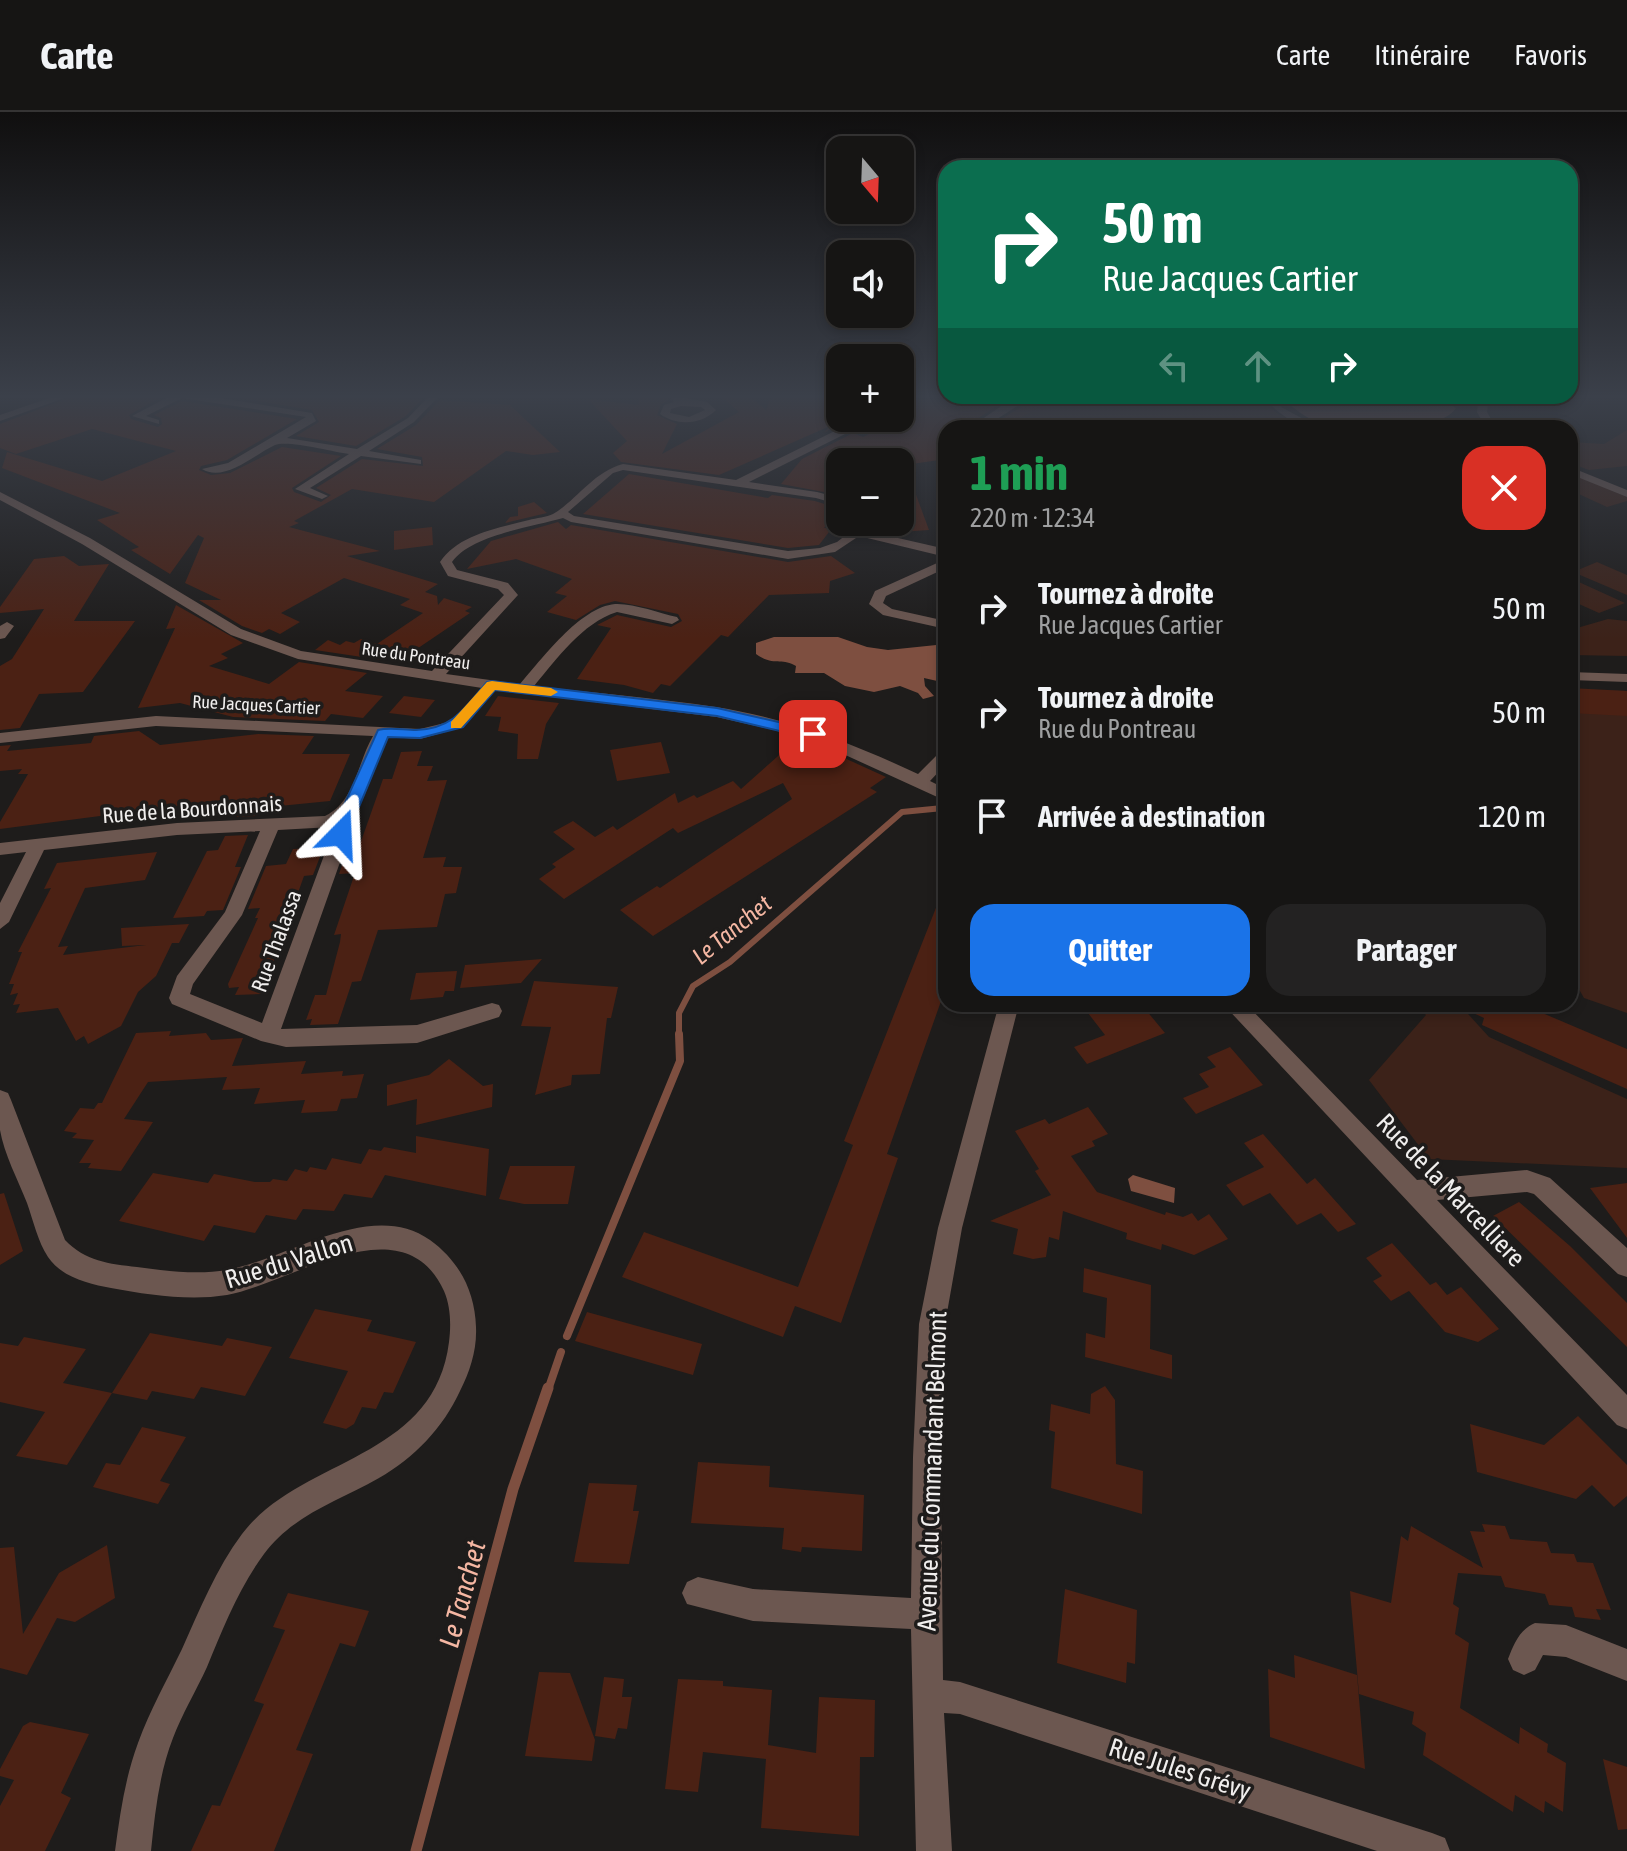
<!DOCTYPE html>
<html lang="fr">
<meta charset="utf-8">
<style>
body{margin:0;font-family:"Asap Condensed",sans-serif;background:#232222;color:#f1f3f6;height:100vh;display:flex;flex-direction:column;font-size:30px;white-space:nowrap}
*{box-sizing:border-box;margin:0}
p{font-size:26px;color:#9e9fa0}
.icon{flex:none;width:44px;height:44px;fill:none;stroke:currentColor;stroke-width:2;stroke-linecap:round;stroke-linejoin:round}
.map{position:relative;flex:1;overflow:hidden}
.panel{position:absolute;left:938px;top:308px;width:640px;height:592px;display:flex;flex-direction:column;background:#161514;border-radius:24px;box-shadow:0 4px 12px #0003,0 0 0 2px #353434}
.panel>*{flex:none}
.guide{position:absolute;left:938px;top:48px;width:640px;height:244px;border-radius:24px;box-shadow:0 4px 12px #0003,0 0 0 2px #353434;background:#0b6e4f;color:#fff;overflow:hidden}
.needle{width:52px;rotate:161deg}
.fabs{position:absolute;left:826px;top:24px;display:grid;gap:16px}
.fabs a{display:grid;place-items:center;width:88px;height:88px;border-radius:16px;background:#161514;box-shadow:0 4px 12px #0003,0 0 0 2px #353434;font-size:40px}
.pin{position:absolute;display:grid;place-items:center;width:68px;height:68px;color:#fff;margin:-34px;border-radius:16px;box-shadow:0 4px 12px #0006}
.me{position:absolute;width:88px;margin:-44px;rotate:21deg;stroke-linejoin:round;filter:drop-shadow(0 0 6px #0008)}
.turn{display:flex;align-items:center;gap:28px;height:168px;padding:0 32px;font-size:36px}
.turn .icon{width:104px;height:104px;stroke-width:2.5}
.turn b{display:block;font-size:56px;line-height:68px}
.lanes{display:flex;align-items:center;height:76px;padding:0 32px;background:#0003;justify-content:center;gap:40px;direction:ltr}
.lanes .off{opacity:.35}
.round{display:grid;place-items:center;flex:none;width:84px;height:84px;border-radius:24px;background:#232222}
.head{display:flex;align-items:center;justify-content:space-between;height:136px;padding:0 32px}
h1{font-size:48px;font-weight:700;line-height:60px;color:#1e9e55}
.primary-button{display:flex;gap:16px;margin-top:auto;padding:16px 32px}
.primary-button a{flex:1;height:92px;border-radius:24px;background:#1a73e8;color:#fff;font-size:32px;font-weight:700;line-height:92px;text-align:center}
.primary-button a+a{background:#232222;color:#f1f3f6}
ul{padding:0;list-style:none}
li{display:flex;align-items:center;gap:24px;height:104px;padding:0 32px}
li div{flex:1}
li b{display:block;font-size:30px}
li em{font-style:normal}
header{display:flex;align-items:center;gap:48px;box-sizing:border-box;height:112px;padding:0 40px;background:#161514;border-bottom:2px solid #353434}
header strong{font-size:38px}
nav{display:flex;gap:44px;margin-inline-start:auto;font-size:28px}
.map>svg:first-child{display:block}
.green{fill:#3c2219}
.water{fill:#7e4f40}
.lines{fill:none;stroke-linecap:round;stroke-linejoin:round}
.stream-far2{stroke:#7e4f40;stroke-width:6}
.stream-far1{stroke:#7e4f40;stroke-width:8}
.stream{stroke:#7e4f40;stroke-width:11}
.building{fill:#4b2114}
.minor{fill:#6c5750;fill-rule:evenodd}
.route{fill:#1a73e8;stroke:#114b97;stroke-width:2}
.slow{fill:#f59e0b}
.labels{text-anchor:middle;stroke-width:7;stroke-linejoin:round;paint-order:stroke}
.far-street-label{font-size:18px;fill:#f0eeed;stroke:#1e1c1b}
.street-label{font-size:22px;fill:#f0eeed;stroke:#1e1c1b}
.water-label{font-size:24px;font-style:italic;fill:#f5b7a3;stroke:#1e1c1b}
.near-street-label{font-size:26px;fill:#f0eeed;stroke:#1e1c1b}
.near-water-label{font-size:28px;font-style:italic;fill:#f5b7a3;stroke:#1e1c1b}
</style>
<header>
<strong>Carte</strong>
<nav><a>Carte</a><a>Itinéraire</a><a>Favoris</a></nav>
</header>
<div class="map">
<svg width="1627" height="1739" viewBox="0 0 1627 1739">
<rect width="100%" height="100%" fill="#1e1c1b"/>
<path class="green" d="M1039,284H1264L1275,300L1305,316H986Z
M1627,318V354L1589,358L1570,351V330L1604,332Z
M1570,361L1627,385V389L1607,395L1570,378Z
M1597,450L1627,463V483L1573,460Z
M1570,466L1625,491L1599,501L1570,488Z
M1608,507L1627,509V544L1570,543V518Z
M1570,577L1627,579V901L1584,886L1576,872L1570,869Z
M1415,892H1459L1489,925L1627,987V1056L1429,1047L1369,968L1426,903Z"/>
<path class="water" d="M1283,284H1436L1456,296C1441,320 1363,320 1336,316C1318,314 1292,298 1283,284Z
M774,525H838L867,535L888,538L946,532V571L924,566L925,574L934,584L923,587L918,581L900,574L874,580L845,574L824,561H795L796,554C782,545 774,555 756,542V531Z
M1133,1063L1175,1076L1174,1091L1131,1079L1128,1067Z"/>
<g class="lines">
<path class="stream-far2" d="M679,924V901L693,874L730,850L902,700L943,696"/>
<path class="stream-far1" d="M567,1224L680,949L679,922
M548,1278L561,1240"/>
<path class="stream" d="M416,1739L513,1377L548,1276"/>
</g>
<path class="building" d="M76,283H165L129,303L131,307L158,315L162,312L161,306L154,303L182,289L297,307L227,348L201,354L199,358L211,363L230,361L282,335L341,344L292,376L294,380L321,390L331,383L316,376L362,347L423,354L422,345L377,337L416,313L440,288L510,293L560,340L533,343L506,339L434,390L352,377L294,409L299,411L289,415L380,439L347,444L438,472L425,480L437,484L438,493L444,486L472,495L465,499L470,501L399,549L395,545L399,541L393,539L382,548L315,538L328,528L340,533L346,529L354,531L361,527L377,532L423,501L400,493L410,487L344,466L281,501L300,510L280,522L269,517L262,521L242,514L199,488H221L185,471L204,426L198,423L170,462L131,438L139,435L97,408L120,401L2,356L7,340L102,369L176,339L92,317L16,342L0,336V312Z
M223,283H363L359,285L422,287L406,304L356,334L296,324L319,310L312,298Z
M638,283H666L669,288L661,292L657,303L677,312L662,342L739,300L720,283H748L766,298L771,286H779L780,283H840V310L824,321L830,314L719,363L621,350L613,341L627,329L588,287L639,293Z
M900,286L999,292L973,310L972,316H946V347L905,353L929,418L900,420V350H840V383L781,372L802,347L853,321L863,325L886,314L887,306H900Z
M1024,293L1040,294L1003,316H989Z
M629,362L768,386L772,383L815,389L840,397L824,416H832L819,433L788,436L583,402Z
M534,390L547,401L505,411L510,405L518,404V395Z
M558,410L566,417L571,413L788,450L831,444L855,461L830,469L829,481L769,483L728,525L721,523L670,574L661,572L653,581L624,573L577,567L611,516L597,513L617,503L671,515L682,509L678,502L615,489L600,493L576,508L547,500L567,484L555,481L572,467L516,447L467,457L491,429Z
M432,415L433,433L394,438V419Z
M64,444L79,454L109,452L74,509H135L83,580L39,582L20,616L0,618V554L12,547L44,497L0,501V495L34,447Z
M176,493L243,531L221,542L228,546L209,554L269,572L299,550L367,561L345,579L383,584L363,606L331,602L325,609L233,605L180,591L138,596L175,516L166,517Z
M1570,576L1627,579V604L1570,601Z
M404,584L435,588L421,605L389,601Z
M498,584L559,591L546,612L538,647H517L518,622L498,619L501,605L485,604Z
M139,619L160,633L258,622L314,624L302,642H350L330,689L259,696L256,704L234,705L239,694L197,697L200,691L0,717V710L28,662H18L22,657L0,659V634L11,633L7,639L91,631L94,624Z
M796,628L829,639L886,665L870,676L877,680L653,824L620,798L657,774L660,776L792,687L783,671L678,721L673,716L564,787L539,767L556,755L552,752L575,737L553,720L573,709L595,725L613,714L617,718L675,681L678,691L694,683L697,686L733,669L741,677Z
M661,630L670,661L617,669L610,638Z
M422,639L417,654H433L427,669L447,668L423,746L446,745L443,755H462L456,781L445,782L437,815L378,818L361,869L352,870L338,912L310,913L312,907L306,908L315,883H326L340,830L341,822L334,823L355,761L339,762L348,736L359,735L383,667H392L401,640Z
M248,723L235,755H241L223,798L207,799L204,804L173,806L207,739L218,738L225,724Z
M314,736L323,737L313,763L304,764L262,882L235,883L239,875L229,876L228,872L258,806H255L260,796L248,797L266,754L286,752L293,737Z
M157,740L145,768L85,776L58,835L68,834L63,843L146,833L122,834L121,816L189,812L179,831H172L156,864L138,880L121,914L88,932L84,924L76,929L58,896L16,901L20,892L13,893L18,881L10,883L14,872H9L22,840H18L51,776L44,777L57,751Z
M945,773L946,875L887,1042L898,1046L841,1211L795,1194L783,1225L622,1165L644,1120L798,1175L853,1033L844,1029Z
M542,847L521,871L460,876L465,853Z
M457,859L454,879H445L443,885L410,888L416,861Z
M534,869L618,875L611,906H607L600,962L572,963L571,973L535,983L551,915L521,914Z
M1081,892H1141L1165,921L1087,952L1074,935L1105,923Z
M1454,892H1542L1540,900L1627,937V977L1482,913L1484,906Z
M171,919L169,924L206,921L211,928L243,926L232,954L306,949L301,962L343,959L342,964L364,962L357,986L341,987L337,999L301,1001L305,988L254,992L260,976L222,978L227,965L148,970L124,1007L153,1010L121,1059L88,1056L91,1051H79L94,1028L72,1026L77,1021L64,1019L80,996L94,997L98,991H102L136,921Z
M1230,935L1263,973L1196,1002L1183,986L1209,975L1199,962L1216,955L1207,945Z
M449,947L483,974L493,972L492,995L416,1013L417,987L387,994V973L429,963Z
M1088,995L1108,1022L1092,1029L1095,1034L1071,1044L1097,1080L1165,1103L1166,1100L1183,1105L1192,1101L1198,1109L1209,1102L1228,1127L1194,1143L1162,1132L1161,1138L1126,1127L1127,1121L1063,1099L1059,1128L1049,1125L1046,1145L1033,1147L1013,1142L1018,1117L990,1109L1051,1083L1035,1059L1039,1057L1015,1019L1045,1007L1049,1012Z
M1263,1022L1307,1072L1315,1066L1356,1112L1338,1120L1321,1101L1297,1113L1270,1081L1243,1094L1226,1073L1264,1055L1244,1031Z
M416,1024L489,1037L486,1084L385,1063L372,1086L344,1082L334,1099L303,1097L296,1108L266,1103L255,1121L214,1113L204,1129L119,1109L153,1061L208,1071L214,1062L255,1070H270L273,1067L287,1069L295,1057L307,1060L310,1055L326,1058L332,1046L361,1052L369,1037L381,1039L384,1035L416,1041Z
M510,1054H575L568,1092H524L499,1087Z
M1627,1071V1126L1590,1076Z
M4,1081L23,1139L0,1153V1082Z
M1519,1090L1570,1134L1627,1191V1235L1493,1104Z
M1392,1131L1430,1173L1436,1170L1447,1183L1461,1175L1499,1217L1478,1230L1445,1220L1409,1179L1391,1189L1373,1169L1382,1164L1366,1146Z
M1084,1156L1151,1173L1150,1237L1172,1243V1267L1085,1245L1086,1221L1105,1226L1107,1186L1083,1180Z
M315,1197L372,1208L367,1219L416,1230L393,1281L384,1280L376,1297L362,1295L354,1312L346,1317L323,1311L348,1259L289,1246Z
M587,1200L702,1232L693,1263L575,1229Z
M150,1221L222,1234L227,1226L272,1235L245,1284L201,1275L194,1287L152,1279L147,1288L112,1281Z
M24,1225L86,1237L63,1271L112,1281L67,1353L16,1344L45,1300L0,1290V1231L18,1234Z
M1105,1274L1115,1288L1116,1352L1143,1359L1142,1402L1051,1376L1055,1320L1049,1318L1051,1292L1090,1302L1091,1282Z
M1578,1304L1627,1353V1384L1614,1395L1592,1373L1576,1387L1477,1360L1470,1312L1544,1333Z
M142,1315L186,1325L160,1369L170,1372L158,1392L93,1375L106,1351L120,1353Z
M698,1350L770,1354L769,1375L864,1383L862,1439L802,1435L801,1440L782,1437L784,1416L691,1411Z
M589,1371L637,1373L633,1399H639L629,1452L574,1450Z
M1482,1412L1505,1414L1510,1427L1547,1430L1551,1441L1574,1442L1577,1450L1593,1451L1611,1498L1596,1497L1601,1508L1575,1505L1572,1495L1549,1493L1545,1482L1505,1475L1501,1464L1458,1461L1453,1492L1459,1496L1455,1522L1469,1531L1460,1596L1519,1632L1520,1615L1548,1632L1547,1640L1566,1651L1563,1700L1545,1689L1544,1701L1515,1683L1513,1700L1423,1643L1426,1621L1412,1612L1414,1600L1359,1582L1350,1479L1391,1491L1401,1424L1408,1429L1411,1414L1483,1456L1470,1419L1485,1420Z
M107,1433L115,1486L75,1510L57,1506L27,1563L0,1556V1436L14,1435L23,1522L59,1461Z
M1065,1477L1137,1498L1135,1552L1127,1550L1126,1571L1057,1551Z
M288,1481L369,1499L355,1535L340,1531L296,1638L313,1642L274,1739H191L212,1693L220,1694L264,1592L254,1589L285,1518L273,1515Z
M1294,1543L1357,1563L1365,1657L1270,1625L1268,1557L1295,1566Z
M539,1560L570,1561L595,1628L592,1649L525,1644Z
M604,1565L624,1567L622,1585H632L627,1617L618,1616L615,1627L595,1624Z
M678,1567L723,1569V1574L772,1578L768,1633L816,1641L819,1585L875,1588L874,1645H860L859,1724L761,1716L766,1647L703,1640L698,1680L665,1677Z
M30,1610L89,1622L61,1681L71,1686L45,1739H0V1694L14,1668L0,1664V1657L23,1614Z
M1603,1647L1627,1655V1717L1618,1718Z"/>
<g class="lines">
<path class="minor" d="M58,283H73L0,309V303Z
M172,283H202L312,301L316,309L287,326L357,337L408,306L430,283H440L414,310L369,339L421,348V352L361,344L310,376L328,384L322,387L295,377L349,342C333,340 288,328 275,333C255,342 224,371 202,357L228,351L306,305L182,286L146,304L159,308V312L132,304Z
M669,283L707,290L716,298C701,313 677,314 660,302L664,293L674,290ZM681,294L701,295L705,298L689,305L670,301L671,297Z
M1016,284H1026L1022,291L983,316H975V312Z
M1263,284H1273L1281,295L1320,316C1297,316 1277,302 1263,284Z
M1479,284H1489L1487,300L1496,316H1486L1477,300Z
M855,306H866L857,316L749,370L817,380L840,386V393L816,386L623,358L613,361L568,400L574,404L788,439L820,436L837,430L851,419L854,410H866L863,418L946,437V445L859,424L835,440L788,447L571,410L563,406C532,415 471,423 452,450L457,458L508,471L518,483L446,562L520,572C541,548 580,495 615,492C633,491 659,501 677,505L679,508L672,512L617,500C582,511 557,547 534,574C594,581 656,586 716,595C786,606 854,632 918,662L940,640L946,638V652L930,669L946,677V689L830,636L774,618L717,605L496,578L463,615L420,627L388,625L364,684L348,706L350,722L281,917L417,913L492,891L499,893L502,899L499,905L417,931L286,935L261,929L172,892L169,886L177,864L225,800L260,719L177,723L44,738L9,810L0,817V791L26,740L0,743V731L177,711L325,704C356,689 357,651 373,624L156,614L0,631V621L156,604L420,617L453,609L482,576L298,547L231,523L82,432L0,388V380L90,426L241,517L301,539L432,559L504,483L498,477L448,464L440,450C459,422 498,416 529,408C536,406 547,405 553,402C577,388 593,360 623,352L736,368L849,312ZM332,715V722L262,911L190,882L193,872L242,803L278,718Z
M1570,355L1627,378V385L1570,362Z
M946,447V456L886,484L883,491L892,497L946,509V517L883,503L869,492L875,479Z
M7,510L14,514L5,526L0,527V514Z
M1570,560L1627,562V570L1570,568Z
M999,892H1019L962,1116L945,1212L941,1345L943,1568L960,1570L1432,1721L1445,1726L1450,1739H1377L960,1602L944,1601L952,1739H916L911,1517L753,1509L687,1492L682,1481L687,1470L698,1465L753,1477L911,1486L913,1345L919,1212L938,1116Z
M1223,892H1246L1417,1068L1527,1058L1550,1066L1627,1136V1165L1618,1162L1534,1082L1527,1080L1437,1088L1627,1283V1317L1617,1313Z
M0,978L8,981L11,988L65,1128C85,1149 109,1152 137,1155C166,1159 198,1163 227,1158C288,1147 371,1086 430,1128C459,1149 475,1179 476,1215C477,1238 470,1259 460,1279C443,1316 414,1346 379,1366C337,1390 294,1402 264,1442C239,1476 223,1516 207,1555C196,1579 182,1602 173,1626C159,1662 155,1701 151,1739H115C120,1702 125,1666 138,1631C150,1598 167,1568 182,1537C200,1497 216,1457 242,1422C300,1345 434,1349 449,1230C451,1214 451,1195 444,1179C403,1089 290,1172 227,1183C190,1189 148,1183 111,1176C89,1172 61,1165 48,1145C38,1130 33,1108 27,1091C18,1068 4,1042 0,1018C0,1005 0,991 0,978Z
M1535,1511L1566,1513L1627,1537V1569L1566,1545L1543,1543L1535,1558L1524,1563L1513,1558L1508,1547C1514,1532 1519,1518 1535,1511Z"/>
</g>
<linearGradient id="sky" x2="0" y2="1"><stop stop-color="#100f0f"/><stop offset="0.54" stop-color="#3b404a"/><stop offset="1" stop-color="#3b404a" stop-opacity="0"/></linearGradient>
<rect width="1627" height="527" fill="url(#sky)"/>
<path class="route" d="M492,569L717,596L818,619L820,622L813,627L717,604L495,578L463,615L420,626L388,625L359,695L348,707L346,726H335L332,706L344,693L378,618C390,615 403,618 416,618C453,617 465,596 487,570Z"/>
<path class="slow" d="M492,569L551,576L558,580L551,584L495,578L461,616H451V610L487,570Z"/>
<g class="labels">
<g class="far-street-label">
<text transform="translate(416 544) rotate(8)" y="6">Rue du Pontreau</text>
<text transform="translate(256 593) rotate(3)" y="6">Rue Jacques Cartier</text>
</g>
<g class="street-label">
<text transform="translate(192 697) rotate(-4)" y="8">Rue de la Bourdonnais</text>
<text transform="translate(276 829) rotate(-70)" y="8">Rue Thalassa</text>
</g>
<g class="water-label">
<text transform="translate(732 818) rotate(-39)" y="8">Le Tanchet</text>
</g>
<g class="near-street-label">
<text transform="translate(1451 1078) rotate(46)" y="9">Rue de la Marcelliere</text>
<text transform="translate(289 1149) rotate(-17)" y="9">Rue du Vallon</text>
<text transform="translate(932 1359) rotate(-88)" y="9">Avenue du Commandant Belmont</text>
<text transform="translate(1180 1657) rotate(18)" y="9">Rue Jules Grévy</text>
</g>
<g class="near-water-label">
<text transform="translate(462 1482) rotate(-75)" y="10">Le Tanchet</text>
</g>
</g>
</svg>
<div class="fabs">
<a><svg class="needle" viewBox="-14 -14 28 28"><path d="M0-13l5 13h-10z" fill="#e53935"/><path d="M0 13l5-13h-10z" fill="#9e9fa0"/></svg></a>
<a><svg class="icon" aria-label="sound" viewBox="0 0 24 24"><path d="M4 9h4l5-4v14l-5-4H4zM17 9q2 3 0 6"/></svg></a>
<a>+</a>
<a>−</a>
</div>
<div class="pin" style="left:813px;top:622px;background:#d93025"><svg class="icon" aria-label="arrive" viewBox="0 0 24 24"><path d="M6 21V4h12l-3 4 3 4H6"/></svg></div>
<svg class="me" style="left:341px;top:722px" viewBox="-20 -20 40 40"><path d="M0-17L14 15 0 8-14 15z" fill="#1a73e8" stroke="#fff" stroke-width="4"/></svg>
<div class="guide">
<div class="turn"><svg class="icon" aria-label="right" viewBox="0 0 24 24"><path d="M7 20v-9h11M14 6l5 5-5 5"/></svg><div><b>50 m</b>Rue Jacques Cartier</div></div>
<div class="lanes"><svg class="icon off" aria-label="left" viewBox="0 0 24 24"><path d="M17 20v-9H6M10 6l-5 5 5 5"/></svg><svg class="icon off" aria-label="ahead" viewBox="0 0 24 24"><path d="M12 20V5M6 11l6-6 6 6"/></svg><svg class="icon" aria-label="right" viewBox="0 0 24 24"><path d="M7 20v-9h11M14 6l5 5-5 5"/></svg></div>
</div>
<section class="panel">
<div class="head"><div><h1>1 min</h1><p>220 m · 12:34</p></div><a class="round" style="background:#d93025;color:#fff"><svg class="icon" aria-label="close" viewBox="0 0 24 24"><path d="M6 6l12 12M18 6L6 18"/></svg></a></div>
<ul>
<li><svg class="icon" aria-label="right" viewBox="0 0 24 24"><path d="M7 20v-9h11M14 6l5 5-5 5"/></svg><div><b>Tournez à droite</b><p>Rue Jacques Cartier</p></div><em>50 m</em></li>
<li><svg class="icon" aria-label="right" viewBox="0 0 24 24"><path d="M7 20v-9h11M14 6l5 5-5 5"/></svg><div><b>Tournez à droite</b><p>Rue du Pontreau</p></div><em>50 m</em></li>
<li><svg class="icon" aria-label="arrive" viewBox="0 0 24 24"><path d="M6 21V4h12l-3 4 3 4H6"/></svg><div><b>Arrivée à destination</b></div><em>120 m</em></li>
</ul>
<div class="primary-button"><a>Quitter</a><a>Partager</a></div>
</section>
</div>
